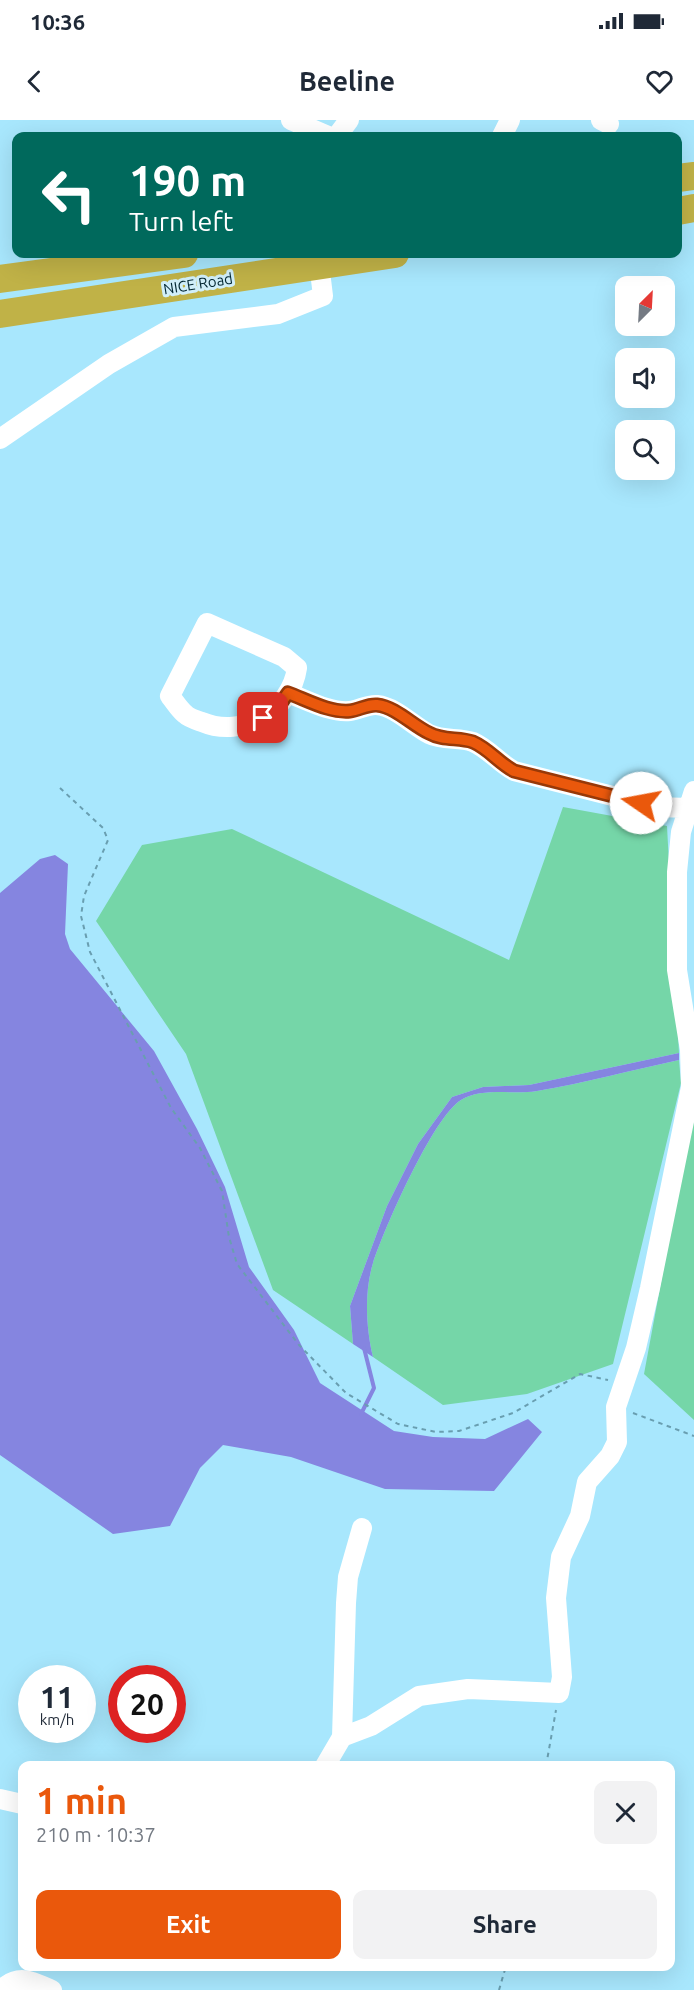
<!DOCTYPE html>
<meta charset="utf-8">
<style>
body{margin:0;font-family:Ubuntu,sans-serif;background:#f2f2f3;color:#1f2937;height:100vh;display:flex;flex-direction:column;font-size:22px;white-space:nowrap}
*{box-sizing:border-box;margin:0}
p{font-size:20px;color:#747a83}
.icon{flex:none;width:33px;height:33px;fill:none;stroke:currentColor;stroke-width:2;stroke-linecap:round;stroke-linejoin:round}
.map{position:relative;flex:1;overflow:hidden}
.drawer{position:absolute;left:18px;top:1641px;width:657px;height:210px;display:flex;flex-direction:column;background:#fff;border-radius:12px;box-shadow:0 6px 24px #0002}
.drawer>*{flex:none}
.top-card{position:absolute;left:12px;top:12px;width:670px;height:126px;border-radius:12px;box-shadow:0 6px 24px #0002;background:#00695c;color:#fff;overflow:hidden}
.needle{width:39px;rotate:24deg}
.buttons{position:absolute;left:615px;top:156px;display:grid;gap:12px}
.buttons a{display:grid;place-items:center;width:60px;height:60px;border-radius:12px;background:#fff;box-shadow:0 6px 24px #0002;font-size:30px}
.speed{position:absolute;left:18px;top:1545px;display:flex;gap:12px;font-size:30px;font-weight:700;text-align:center}
.speed>*{display:grid;place-content:center;width:78px;height:78px;border-radius:50%;background:#fff;box-shadow:0 6px 24px #0002;line-height:1}
.speed small{font-size:15px;font-weight:400}
.speed .limit{border:9px solid #d22;background:#fff;color:#111}
.pin{position:absolute;display:grid;place-items:center;width:51px;height:51px;color:#fff;margin:-26px;border-radius:12px;box-shadow:0 3px 9px #0006}
.me{position:absolute;width:66px;margin:-33px;rotate:282deg;stroke-linejoin:round;filter:drop-shadow(0 0 4px #0008)}
.turn{display:flex;align-items:center;gap:21px;height:126px;padding:0 18px;font-size:27px}
.turn .icon{width:78px;height:78px;stroke-width:2.5}
.turn b{display:block;font-size:42px;line-height:51px}
.round{display:grid;place-items:center;flex:none;width:63px;height:63px;border-radius:12px;background:#f2f2f3}
.overview{display:flex;align-items:center;justify-content:space-between;height:102px;padding:0 18px}
h1{font-size:36px;font-weight:600;line-height:45px;color:#ea580c}
.primary-button{display:flex;gap:12px;margin-top:auto;padding:12px 18px}
.primary-button a{flex:1;height:69px;border-radius:12px;background:#ea580c;color:#fff;font-size:24px;font-weight:600;line-height:69px;text-align:center}
.primary-button a+a{background:#f2f2f3;color:#1f2937}
.status{display:flex;justify-content:space-between;align-items:center;height:42px;padding:0 30px;background:#fff;direction:ltr}
.status svg{height:16px;fill:currentColor}
header{display:flex;justify-content:space-between;align-items:center;height:78px;padding:0 18px;background:#fff;font-size:27px;font-weight:600}
.map>svg:first-child{display:block}
.green{fill:#75d6a8}
.water{fill:#8585e0}
.lines{fill:none;stroke-linecap:round;stroke-linejoin:round}
.stream{stroke:#8585e0;stroke-width:4}
.path{stroke:#699eb0;stroke-width:2;stroke-dasharray:4.5 4.5;stroke-linecap:butt}
.minor{stroke:#fff;stroke-width:20}
.highway{stroke:#c0b247;stroke-width:28}
.route-casing{stroke:#983908;stroke-width:15}
.route{stroke:#ea580c;stroke-width:10}
.labels{text-anchor:middle;stroke-width:6;stroke-linejoin:round;paint-order:stroke}
.street-label{font-size:15px;fill:#032732;stroke:#d1effa}
</style>
<div class="status"><b>10:36</b><svg viewBox="0 0 49 12"><path d="M0 12V9h3v3zM5 12V6h3v6zM10 12V3h3v9zM15 12V0h3v12zM26 1h20v11H26zM47 4h2v5h-2z"/></svg></div>
<header><svg class="icon" aria-label="back" viewBox="0 0 24 24"><path d="M15 5l-7 7 7 7"/></svg>Beeline<svg class="icon" aria-label="heart" viewBox="0 0 24 24"><path d="M12 20l-8-8c-3-5 5-10 8-4 3-6 11-1 8 4z"/></svg></header>
<div class="map">
<svg width="694" height="1870" viewBox="0 0 694 1870">
<rect width="100%" height="100%" fill="#a8e7fd"/>
<path class="green" d="M563,687L667,706L679,933L529,965L483,967L452,977L418,1024L387,1086L350,1186L353,1224L273,1170L186,934L96,801L142,725L232,709L509,840Z
M679,940L681,963L613,1244L527,1274L443,1285L373,1237C366,1208 364,1172 373,1143C384,1109 433,997 461,980C483,967 513,975 537,971C585,963 632,950 679,940Z
M694,985V1300L644,1254Z"/>
<path class="water" d="M55,735L68,744L65,814L70,829L154,931L197,1009L225,1067L249,1147L294,1210L320,1263L394,1311L433,1317L485,1319L528,1299L542,1312L494,1371L385,1369L291,1337L223,1325L200,1348L170,1406L113,1414L0,1335V773L40,739Z
M679,933V940C632,950 585,963 537,971C513,975 483,967 461,980C433,997 384,1109 373,1143C364,1172 366,1208 373,1237L353,1224L350,1186L387,1086L418,1024L452,977L483,967L529,965Z"/>
<g class="lines">
<path class="stream" d="M361,1294L374,1268L364,1228"/>
<path class="path" d="M60,668L103,708L108,720L84,776L81,796L90,832L171,988L200,1028L222,1071L229,1117L237,1144L299,1225L346,1273L398,1304L436,1312L459,1311L513,1293L580,1254L608,1260
M633,1293L694,1316
M546,1646L556,1590
M499,1870L506,1846"/>
<path class="minor" d="M291,0L328,16
M601,0L609,4
M337,16L349,0
M502,16L510,0
M0,319L109,244L174,207L278,194L323,176L318,135
M207,503L284,537L297,548C291,591 242,619 202,602C196,600 189,598 185,594C179,589 175,582 170,576Z
M288,573C307,580 330,593 350,591C359,590 368,584 377,585C396,587 412,605 429,614C443,621 459,617 473,622C489,629 499,643 514,651L656,687L689,688
M342,1617L346,1483L348,1457L362,1408
M325,1646L342,1617L371,1606L419,1576L468,1569L559,1573L562,1557L556,1478L561,1437L580,1396L587,1362L610,1336L617,1322L616,1287L636,1228L650,1168L691,967L690,930L677,850V752L681,712L694,671
M0,1679L22,1684
M1,1870C18,1853 32,1861 52,1870"/>
<path class="highway" d="M678,58L694,56
M678,91L694,88
M0,159L184,134
M0,194L395,134"/>
</g>
<g class="lines">
<g class="route-casing">
<path id="route" d="M263,598L279,586L288,573C307,580 330,593 350,591C359,590 368,584 377,585C396,587 412,605 429,613C443,621 459,617 473,622C489,629 499,643 514,651L641,683"/>
</g>
<use href="#route" class="route"/>
</g>
<g class="labels">
<g class="street-label">
<text transform="translate(198 164) rotate(-9)" y="5">NICE Road</text>
</g>
</g>
</svg>
<div class="buttons">
<a><svg class="needle" viewBox="-14 -14 28 28"><path d="M0-13l5 13h-10z" fill="#e53935"/><path d="M0 13l5-13h-10z" fill="#747a83"/></svg></a>
<a><svg class="icon" aria-label="sound" viewBox="0 0 24 24"><path d="M4 9h4l5-4v14l-5-4H4zM17 9q2 3 0 6"/></svg></a>
<a><svg class="icon" aria-label="search" viewBox="0 0 24 24"><circle cx="10" cy="10" r="6"/><path d="M15 15l6 6"/></svg></a>
</div>
<div class="speed"><div>11<small>km/h</small></div><div class="limit">20</div></div>
<div class="pin" style="left:263px;top:598px;background:#d93025"><svg class="icon" aria-label="arrive" viewBox="0 0 24 24"><path d="M6 21V4h12l-3 4 3 4H6"/></svg></div>
<svg class="me" style="left:641px;top:683px" viewBox="-20 -20 40 40"><circle r="19" fill="#fff"/><path d="M0-13L10 11 0 6-10 11z" fill="#ea580c"/></svg>
<div class="top-card">
<div class="turn"><svg class="icon" aria-label="left" viewBox="0 0 24 24"><path d="M17 20v-9H6M10 6l-5 5 5 5"/></svg><div><b>190 m</b>Turn left</div></div>
</div>
<section class="drawer">
<div class="overview"><div><h1>1 min</h1><p>210 m · 10:37</p></div><a class="round"><svg class="icon" aria-label="close" viewBox="0 0 24 24"><path d="M6 6l12 12M18 6L6 18"/></svg></a></div>
<div class="primary-button"><a>Exit</a><a>Share</a></div>
</section>
</div>
